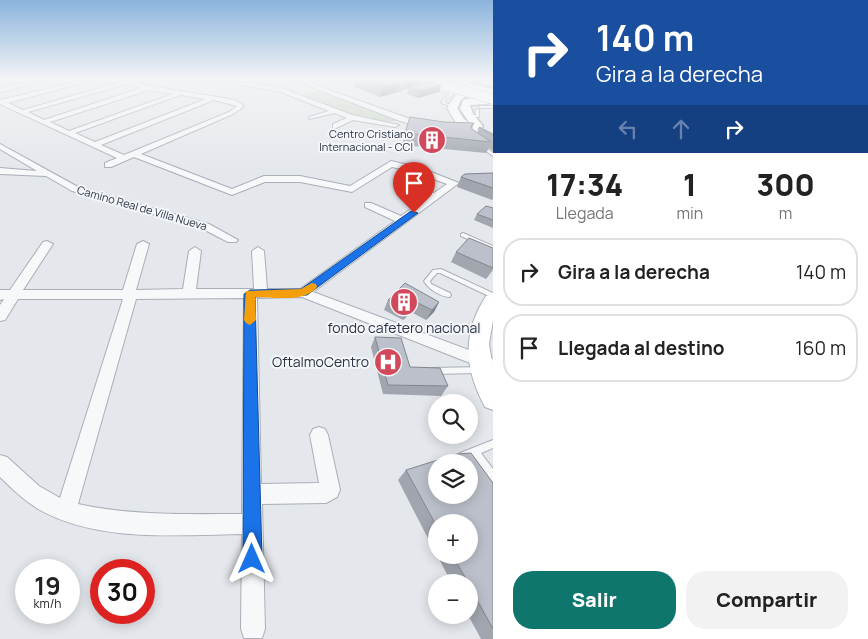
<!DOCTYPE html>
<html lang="es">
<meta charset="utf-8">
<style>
body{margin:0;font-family:Manrope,sans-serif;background:#f2f2f2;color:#222;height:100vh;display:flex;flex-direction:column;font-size:19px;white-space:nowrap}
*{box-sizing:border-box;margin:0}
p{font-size:16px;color:#767676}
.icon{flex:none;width:28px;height:28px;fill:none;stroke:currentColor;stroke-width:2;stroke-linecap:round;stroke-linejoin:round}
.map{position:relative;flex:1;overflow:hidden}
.sheet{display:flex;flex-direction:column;background:#fff;width:375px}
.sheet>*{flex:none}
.hud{background:#1a4fa0;color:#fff;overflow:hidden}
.fabs{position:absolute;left:428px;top:394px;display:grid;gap:10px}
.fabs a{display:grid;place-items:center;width:50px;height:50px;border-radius:50%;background:#fff;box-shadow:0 2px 12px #0003;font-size:25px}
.speed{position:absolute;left:15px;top:559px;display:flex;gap:10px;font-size:25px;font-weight:700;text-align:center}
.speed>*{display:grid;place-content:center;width:65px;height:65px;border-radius:50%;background:#fff;box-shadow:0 2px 12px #0003;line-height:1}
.speed small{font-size:12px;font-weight:400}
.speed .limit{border:8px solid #d22;background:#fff;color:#111}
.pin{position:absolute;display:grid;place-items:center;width:42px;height:42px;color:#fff;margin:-51px -21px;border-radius:50% 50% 50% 0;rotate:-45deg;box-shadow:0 0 5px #0007}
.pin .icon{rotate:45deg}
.me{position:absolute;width:55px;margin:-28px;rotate:0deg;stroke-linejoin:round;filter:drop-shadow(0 0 4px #0008)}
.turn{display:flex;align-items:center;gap:18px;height:105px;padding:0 20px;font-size:22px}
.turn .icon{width:65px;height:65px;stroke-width:2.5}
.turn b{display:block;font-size:35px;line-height:42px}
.lanes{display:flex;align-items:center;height:48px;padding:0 20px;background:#0003;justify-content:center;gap:25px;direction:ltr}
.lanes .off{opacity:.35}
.eta{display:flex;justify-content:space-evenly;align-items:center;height:85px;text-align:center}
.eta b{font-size:30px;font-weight:800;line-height:35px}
.button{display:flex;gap:10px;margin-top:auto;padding:10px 20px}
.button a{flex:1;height:58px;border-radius:20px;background:#0f766e;color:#fff;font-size:20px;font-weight:800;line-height:58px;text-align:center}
.button a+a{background:#f2f2f2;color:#222}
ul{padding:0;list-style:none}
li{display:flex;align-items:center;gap:15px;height:68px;margin:0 10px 8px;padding:0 10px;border:2px solid #e0e0e0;border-radius:20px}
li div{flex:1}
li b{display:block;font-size:19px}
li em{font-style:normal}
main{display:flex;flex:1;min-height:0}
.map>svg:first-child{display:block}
.green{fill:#c9d6c5}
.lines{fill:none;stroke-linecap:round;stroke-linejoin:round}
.service-casing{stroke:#a9aeb7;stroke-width:2}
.minor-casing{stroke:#a9aeb7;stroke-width:2}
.secondary-casing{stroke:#a9aeb7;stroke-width:2}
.primary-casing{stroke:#a3abb8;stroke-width:3}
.service{fill:#f7f8fa;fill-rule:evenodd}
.minor{fill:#f7f8fa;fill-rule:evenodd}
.secondary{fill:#fff;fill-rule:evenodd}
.primary{fill:#fff;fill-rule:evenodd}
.primary-bridge-casing{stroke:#a3abb8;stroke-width:11;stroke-linecap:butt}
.primary-bridge{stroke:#fff;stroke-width:10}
.wall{fill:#a1a5ae}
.shaded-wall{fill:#83868d}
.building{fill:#bbc0ca;stroke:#83868d;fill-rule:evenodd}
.route{fill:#1a73e8;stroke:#114b97}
.slow{fill:#f59e0b}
.labels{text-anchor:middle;stroke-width:4;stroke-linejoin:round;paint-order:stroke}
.far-poi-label{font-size:11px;fill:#2b3445;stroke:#f4f6f9;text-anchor:end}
.far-street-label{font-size:11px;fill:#2b3445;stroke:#f4f6f9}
.poi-label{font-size:14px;fill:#2b3445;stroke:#f4f6f9}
</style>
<main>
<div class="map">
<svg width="493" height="639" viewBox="0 0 493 639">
<rect width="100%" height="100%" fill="#e4e7ec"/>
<path class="green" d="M319,89L397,121L381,122L342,113L301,95Z"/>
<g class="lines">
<g class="service-casing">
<path id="service" d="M430,86L453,93V95L446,99L445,103L454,105V107L441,103L444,98H446L450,94L430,88Z
M479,106H493V108H480Z
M477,109L479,110V117H467L468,115H476L475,110Z
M480,145H482L493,153V156L480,147Z
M463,233L493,246V250L461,236V234Z
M441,269L493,293V298L440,273H437L430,281L431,284L450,293L451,295L450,297C441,297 428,289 424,281L433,270Z
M480,367L483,368L484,370L483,372L480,373L433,374L430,373L429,371L430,369L433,368Z
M493,440V448L481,453L493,469V482L490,480L473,457L463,461L460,459L458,456L460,453Z"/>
</g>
<g class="minor-casing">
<path id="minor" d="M42,79H51L0,92V88Z
M88,79H96L8,103L23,110L125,81L123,79H130L144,85L235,100L243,105V107L233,114L141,154L232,189L264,176H300L350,186L391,161L421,168L459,183L313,292L493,359V372L302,297L257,298L261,484L319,483L310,435L313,429L319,427L325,429L328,435L340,490L337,497L326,503L262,504L265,629L262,638H244L241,629L242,534C176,535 98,543 38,509C24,500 12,489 0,477V455L7,457L39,486L60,498L123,299H18L5,320L0,321V305L4,299L0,300V290H10L43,242L47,241L53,244L23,290H123L137,244L143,241L149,244L136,290L183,289L189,251L195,247L201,251L196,289H254L252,251L258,247L264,251L267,289H300L395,221L365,207V203H371L401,216L428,197L398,184V180H404L434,193L447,184L415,172L392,167L352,192L300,182H265L232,195L134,157L111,167H105V163L117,158L0,104V100ZM130,83L141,88L44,120L28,112ZM149,90L173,94L69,131L50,122ZM180,95L206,99L95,142L75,133ZM214,100L237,106L229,112L124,155L101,145ZM244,298L242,514C187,514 132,516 78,504L136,299Z
M212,79H223L282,88L352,115L399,125L395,127L353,120L336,128H333V124L347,118L335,113L309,119V117L329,111L281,92Z
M301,79H307L318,86L430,126L426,128L400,121L314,88Z
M0,144L78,187L209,224L238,240L236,242H228L201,228L72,191L46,176L0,174V168L37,171L0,149Z"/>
</g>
<g class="secondary-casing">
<path id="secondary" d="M468,87L493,91V97L470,93L461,100L457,108L464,119L493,139V147L456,123L447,108L454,97Z
M493,294V320L489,344L493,368V410L485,407C464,368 462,333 486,296Z"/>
</g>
<g class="primary-casing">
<path id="primary" d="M441,79H455L493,89V95Z
M471,98H487L492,101L487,104L470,105L473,114L483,126L481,128H473L460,109L463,100Z"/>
</g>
<use href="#service" class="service"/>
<use href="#minor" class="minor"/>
<use href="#secondary" class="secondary"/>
<use href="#primary" class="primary"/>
<g class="primary-bridge-casing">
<path id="primary-bridge" d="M424,79L493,99"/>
</g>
<use href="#primary-bridge" class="primary-bridge"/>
</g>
<path class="wall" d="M355,79H422L421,84L441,85L439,92L418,98L407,94L408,88L402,90L401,93L398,92L380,97L354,87Z
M410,117L444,122L474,123L472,129L477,133L479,127L493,134V151L489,148L486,153L402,145Z
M493,173V199L492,200L457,187L461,177Z
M493,208V228L474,220L477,214Z
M493,248V270L486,279L451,262L456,252Z
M388,300L439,302L434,312L426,320L411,312L403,320L384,310Z
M375,337L410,367L448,386L441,396L383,394L371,347Z
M406,470L493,483V639H481L468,615H469V582H451L437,555H469L436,522V554L398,480Z"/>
<path class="shaded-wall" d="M367,79H379L378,82L372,84Z
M413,79H422L421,85L409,87L408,88L402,90L401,93L405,81Z
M400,82L398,92L380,97L382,87Z
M441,85L439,92L418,98L421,91Z
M416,302L411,312L403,320L408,310Z
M439,302L434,312L426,320L432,310Z"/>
<path class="building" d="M357,79H368L380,84L382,80L380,79H413L405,81L404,83L400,82L382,87Z
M429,82L441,85L421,91L409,87Z
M410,117L444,122L474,123L471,126L472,129L491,142L405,133Z
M479,127L493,134V136Z
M493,173V188L461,177L465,174Z
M486,206L493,208V220L477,214Z
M469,238L493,248V268L456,252Z
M405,283L439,302L432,310L416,302L408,310L388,300Z
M375,337L401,338L410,367L440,368L448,386L388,385Z
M471,453L493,483V629L469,585V582H468L452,555H469V522H436V525L406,470L457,454ZM436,462H469V495H436Z"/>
<linearGradient id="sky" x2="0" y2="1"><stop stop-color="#8bb4dd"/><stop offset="0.47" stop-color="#f3f4f6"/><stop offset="1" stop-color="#f3f4f6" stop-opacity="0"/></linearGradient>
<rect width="493" height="168" fill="url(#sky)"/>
<path class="route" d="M411,211L418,213L307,295L255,297L262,559L259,566L252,568L246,566L243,559L244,294L250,290L301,289Z"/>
<path class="slow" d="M312,283L316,284L317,287C305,303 274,297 255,297L256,320L250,325L246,323L244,320L246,291L301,289Z"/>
<defs>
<g id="building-disc" transform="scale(1.4375)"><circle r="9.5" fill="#d1495b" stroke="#f4f6f9"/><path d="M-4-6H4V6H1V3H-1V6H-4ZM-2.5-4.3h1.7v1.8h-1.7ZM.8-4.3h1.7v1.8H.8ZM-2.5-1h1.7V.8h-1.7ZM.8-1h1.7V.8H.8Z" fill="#fff"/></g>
<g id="hospital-disc" transform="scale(1.4375)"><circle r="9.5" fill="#d1495b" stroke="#f4f6f9"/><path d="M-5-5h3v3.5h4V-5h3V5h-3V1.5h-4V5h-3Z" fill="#fff"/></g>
</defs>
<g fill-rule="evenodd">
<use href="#building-disc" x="432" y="140"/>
<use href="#building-disc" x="404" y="302"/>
<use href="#hospital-disc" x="388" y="362"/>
</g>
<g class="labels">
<g class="far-poi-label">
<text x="413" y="138">Centro Cristiano<tspan x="413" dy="13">Internacional - CCI</tspan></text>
</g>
<g class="far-street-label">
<text transform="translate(142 208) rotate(16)" y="4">Camino Real de Villa Nueva</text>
</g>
<g class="poi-label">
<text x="404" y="333">fondo cafetero nacional</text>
<text x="369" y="367" text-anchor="end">OftalmoCentro</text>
</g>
</g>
</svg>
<div class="fabs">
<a><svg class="icon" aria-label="search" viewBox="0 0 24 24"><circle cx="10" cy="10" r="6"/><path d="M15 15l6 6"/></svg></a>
<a><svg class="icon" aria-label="layers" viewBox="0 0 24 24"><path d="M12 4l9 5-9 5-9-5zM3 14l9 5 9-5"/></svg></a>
<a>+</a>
<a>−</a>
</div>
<div class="speed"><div>19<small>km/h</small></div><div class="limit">30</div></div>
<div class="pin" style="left:414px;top:213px;background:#d93025"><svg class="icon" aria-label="arrive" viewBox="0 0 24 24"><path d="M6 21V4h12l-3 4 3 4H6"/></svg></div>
<svg class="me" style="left:252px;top:559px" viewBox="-20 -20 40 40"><path d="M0-17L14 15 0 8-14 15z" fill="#1a73e8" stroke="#fff" stroke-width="4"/></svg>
</div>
<section class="sheet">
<div class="hud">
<div class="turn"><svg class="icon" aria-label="right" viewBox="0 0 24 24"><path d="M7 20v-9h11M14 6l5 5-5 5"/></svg><div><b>140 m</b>Gira a la derecha</div></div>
<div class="lanes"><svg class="icon off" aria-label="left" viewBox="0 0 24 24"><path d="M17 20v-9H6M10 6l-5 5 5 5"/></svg><svg class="icon off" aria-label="ahead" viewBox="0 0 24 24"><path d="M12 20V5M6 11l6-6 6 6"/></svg><svg class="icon" aria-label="right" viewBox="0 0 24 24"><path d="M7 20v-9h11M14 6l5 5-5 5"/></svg></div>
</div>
<div class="eta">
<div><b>17:34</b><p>Llegada</p></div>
<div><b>1</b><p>min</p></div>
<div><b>300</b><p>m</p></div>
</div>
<ul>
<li><svg class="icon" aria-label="right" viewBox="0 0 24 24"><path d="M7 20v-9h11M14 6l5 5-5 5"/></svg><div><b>Gira a la derecha</b></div><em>140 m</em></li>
<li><svg class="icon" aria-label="arrive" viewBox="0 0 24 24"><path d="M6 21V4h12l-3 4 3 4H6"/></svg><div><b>Llegada al destino</b></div><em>160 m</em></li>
</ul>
<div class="button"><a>Salir</a><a>Compartir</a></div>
</section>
</main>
